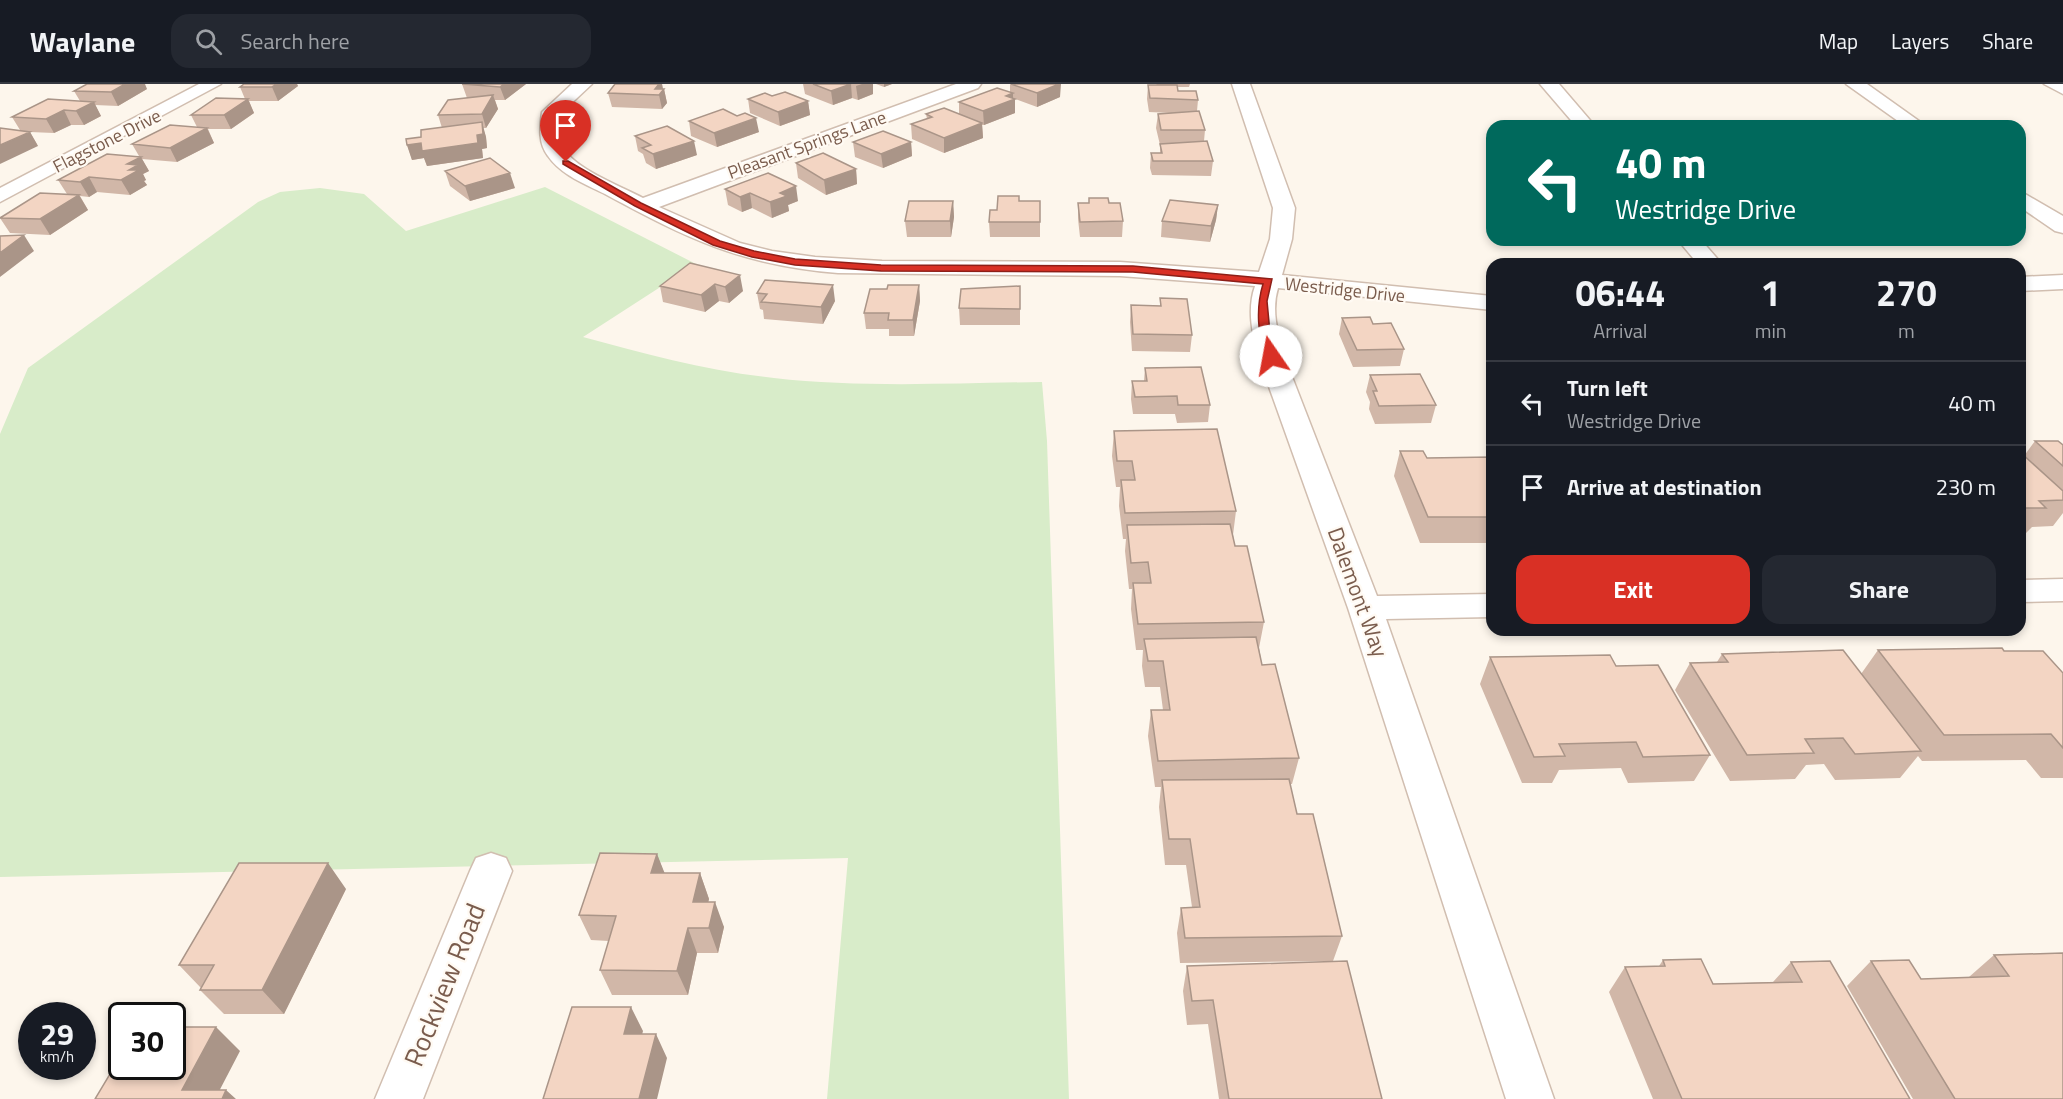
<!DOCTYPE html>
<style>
body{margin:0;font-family:"Titillium Web",sans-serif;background:#242831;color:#f1f3f6;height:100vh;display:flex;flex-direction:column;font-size:22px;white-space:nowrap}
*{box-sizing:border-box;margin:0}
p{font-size:20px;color:#9ea1a6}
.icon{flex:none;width:33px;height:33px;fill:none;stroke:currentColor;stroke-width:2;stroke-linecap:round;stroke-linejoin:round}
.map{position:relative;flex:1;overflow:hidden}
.details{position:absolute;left:1486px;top:174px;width:540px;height:378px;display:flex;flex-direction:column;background:#171b24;border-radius:18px;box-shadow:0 3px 9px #0003}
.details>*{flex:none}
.hud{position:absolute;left:1486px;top:36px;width:540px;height:126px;border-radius:18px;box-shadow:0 3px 9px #0003;background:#00695c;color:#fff;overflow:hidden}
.speed{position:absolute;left:18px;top:918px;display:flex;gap:12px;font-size:30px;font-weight:700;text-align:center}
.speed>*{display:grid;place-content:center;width:78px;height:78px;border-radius:50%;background:#171b24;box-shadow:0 3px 9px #0003;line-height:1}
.speed small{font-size:15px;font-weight:400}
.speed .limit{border:3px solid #111;border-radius:9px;background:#fff;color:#111}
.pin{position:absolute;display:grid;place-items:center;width:51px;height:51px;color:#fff;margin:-62px -26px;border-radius:50% 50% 50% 0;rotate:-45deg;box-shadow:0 0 6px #0007}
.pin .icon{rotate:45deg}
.me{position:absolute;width:66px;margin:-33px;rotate:348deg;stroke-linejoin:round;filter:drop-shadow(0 0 4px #0008)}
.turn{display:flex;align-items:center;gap:21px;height:126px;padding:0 30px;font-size:27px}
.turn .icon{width:78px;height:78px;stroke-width:2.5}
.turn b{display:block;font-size:42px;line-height:51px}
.eta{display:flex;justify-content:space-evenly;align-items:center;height:102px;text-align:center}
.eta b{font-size:36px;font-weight:700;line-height:42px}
.action{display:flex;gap:12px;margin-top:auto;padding:12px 30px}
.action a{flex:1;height:69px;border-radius:18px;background:#d93025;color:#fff;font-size:24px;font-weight:700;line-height:69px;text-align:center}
.action a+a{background:#242831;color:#f1f3f6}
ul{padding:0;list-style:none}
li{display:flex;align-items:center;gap:18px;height:84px;padding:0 30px;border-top:2px solid #363941}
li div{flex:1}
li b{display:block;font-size:22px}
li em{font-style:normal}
header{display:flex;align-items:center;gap:36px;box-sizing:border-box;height:84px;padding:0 30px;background:#171b24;border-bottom:2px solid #363941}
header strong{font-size:28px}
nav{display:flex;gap:33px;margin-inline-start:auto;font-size:21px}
.search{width:420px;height:54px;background:#242831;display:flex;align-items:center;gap:15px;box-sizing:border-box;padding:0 21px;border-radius:18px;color:#9ea1a6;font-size:22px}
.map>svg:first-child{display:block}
.green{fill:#d8ecc9}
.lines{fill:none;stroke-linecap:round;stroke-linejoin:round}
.minor-casing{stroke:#d1beb0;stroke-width:3}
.minor{fill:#fff;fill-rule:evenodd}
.wall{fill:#d1b7a8}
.shaded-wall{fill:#aa9588}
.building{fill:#f3d5c3;stroke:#aa9588;stroke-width:1.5}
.route{fill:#d93025;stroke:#8d1f18;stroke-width:1.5}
.labels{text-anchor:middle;stroke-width:4.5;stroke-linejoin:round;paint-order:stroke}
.far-street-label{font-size:18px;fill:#7a5c4d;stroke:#fffaf3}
.street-label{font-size:22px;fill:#7a5c4d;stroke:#fffaf3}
.near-street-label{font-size:27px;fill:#7a5c4d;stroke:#fffaf3}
</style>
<header>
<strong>Waylane</strong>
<div class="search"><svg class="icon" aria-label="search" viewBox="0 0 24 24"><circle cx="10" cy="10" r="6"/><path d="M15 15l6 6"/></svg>Search here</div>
<nav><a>Map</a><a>Layers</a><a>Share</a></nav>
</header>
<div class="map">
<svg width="2063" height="1015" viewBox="0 0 2063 1015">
<rect width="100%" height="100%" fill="#fdf6ec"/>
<path class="green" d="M545,103L696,180L583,253C646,270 708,287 774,294C860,304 955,299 1042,298L1047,357L1069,1015H827L848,774L0,793V350L28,284L258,118L280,108L320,104L364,110L406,147Z"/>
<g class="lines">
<g class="minor-casing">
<path id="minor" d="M199,0H221L0,118V104Z
M572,0H592L560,30C559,39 558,49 560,58C568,83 621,102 643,114L956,0H981L978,4L659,123L740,159L772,167L815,173L882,177L1120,178L1259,188L1270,155L1273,124L1232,0H1250L1295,124L1292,155L1282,191L1492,212V226L1278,204C1271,227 1278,250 1284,272L1377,512L1492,510V533L1386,535L1554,1015H1506L1348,524L1258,272C1252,248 1247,225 1255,202L1120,192L838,189C741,181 688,155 605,110C585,100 561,91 548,72C538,59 540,44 542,28Z
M1540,0H1559L1595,42H1576Z
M1846,0H1867L1926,42H1905Z
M2044,0H2063V10Z
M2020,107L2063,132V149L2055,147L2020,123Z
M1678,156H1701L1722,180H1698Z
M2063,191V205L2020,207V193Z
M2063,495V517L2020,518V496Z
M491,769L506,774L512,787L423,1015H375L470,787L476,774Z"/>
</g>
<use href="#minor" class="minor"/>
</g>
<path class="wall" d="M244,0H297L298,2L278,17H249L254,29L231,45H208L214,59L177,78L142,75L149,87L143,90L146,96L144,97L147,101L130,111L97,108L89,113L80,112L88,126L50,151L10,149L0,134V133L67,110L58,96L139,72L132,60L197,43L191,31L245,15L240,3Z
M462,0H526L505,16H495L498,25L486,44H483L486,53L487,64L482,65L483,74L427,82L424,74L412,76L407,61L442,44L438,31L467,14Z
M662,0L663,5H664L667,19L662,25L612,23L608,9Z
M803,0H873V10L858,16L852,14L833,21L805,10Z
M876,0H892L884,3Z
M1010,0L1060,13L1037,23L1015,15V29L984,41H982L983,54L944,69L912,55L911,40L927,35L926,30H959V18L1010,8Z
M1156,0H1190L1189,3H1177L1178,7L1198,16L1197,27L1205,46L1204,57L1213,77L1211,92L1152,91L1150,84L1151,69H1160V61L1156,44L1158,30L1171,29L1149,28L1147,15L1148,1H1157Z
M147,5L118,22L95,21L101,32L84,41H71L54,49L30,48L38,62L20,46L12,33L80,17L74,7Z
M748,15L808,17L810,31L780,42L750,29Z
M737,32L759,48L717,63L691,52L689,37Z
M635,52L697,71L656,85L646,79L643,70L638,67Z
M853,58H911L912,72L883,84L855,73Z
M796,79L856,85L857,100L826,111L798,94Z
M445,87L515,104L470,117L450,102Z
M768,89L798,117L788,121L789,127L772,134L752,124L742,128L728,121L725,105Z
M1089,114L1109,119L1123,137L1122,153H1080L1078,135V119H1089Z
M953,117L954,133L951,153H907L905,137Z
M1019,117H1040V153H990L989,138L997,126Z
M1218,121L1216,136L1210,158L1161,153L1162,137Z
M690,179L743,207L729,219L719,217L705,228L663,218L660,202Z
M919,201L920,217L914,252H889V245H866L864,229L887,205Z
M1020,202V241H960L959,224Z
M757,209L835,217L823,240L764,235L763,226L760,225Z
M1160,214L1192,251L1190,268L1132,267L1130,238L1131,221L1160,222Z
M1342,234L1404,265L1400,282L1353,283L1339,250Z
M1145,284L1210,321L1208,338L1177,339L1175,330H1133L1131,315L1132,297H1144Z
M1370,291L1436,321L1431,339L1375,340L1369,325L1370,318L1366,308Z
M1114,347L1236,427L1233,451L1235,462L1264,538L1259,564L1262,581L1299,674L1292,700H1290L1297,730L1342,852L1333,877L1180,879L1177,849L1181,824L1192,823L1186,781H1165L1159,723L1161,703H1155L1148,652L1151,626H1163L1160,603H1145L1142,582L1143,566H1136L1131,525L1132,505H1129L1125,467L1126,455H1123L1119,422L1120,403H1116L1112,372Z
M2035,357L2063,361V429L2053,442L2032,443L2026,449L2020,450V368L2024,372Z
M1400,367L1427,374L1492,373V459H1420L1394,392Z
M1878,566L2004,567L2063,589V694H2041L2026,676L1922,677L1918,672L1900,694L1835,696L1824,680L1806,681L1795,695L1730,697L1675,606L1690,579L1717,578L1722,570L1861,590Z
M1490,573L1616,582L1710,671L1694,697L1628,699L1621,684L1559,686L1552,699H1522L1480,600Z
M657,770L664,789H700L709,815L708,818L724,843L718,869H697L688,911H612L600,886L609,857L591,856L579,831Z
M346,805L284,930H224L200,906L201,904L179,881Z
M2063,869V1015H1913L1847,902L1871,877L1921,895L1969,893L1994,871Z
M1663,876L1713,900L1773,898L1791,878L1910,1015H1653L1609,908L1625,883L1659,882Z
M1187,882L1382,1015H1219L1208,940L1187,941L1183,907Z"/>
<path class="shaded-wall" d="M125,0H145L147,5L118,22L111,8Z
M277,0H297L298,2L278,17L272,3Z
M504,0H526L505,16L500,3Z
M659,0H662L663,6L664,5L667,19L662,25L659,11L655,5Z
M851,0L852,14L833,21L831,7Z
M862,0H873V10L858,16L856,2Z
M884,0H892L884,3Z
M1059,0H1061L1060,13L1037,23V9Z
M1013,9V15H1015V29L984,41L983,27L1006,12Z
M493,11L498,25L486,44L482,30Z
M248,15L254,29L231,45L224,31Z
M808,17L810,31L780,42L778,28Z
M94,18L101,32L84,41L76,27Z
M64,26L71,41L54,49L46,35Z
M756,34L759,48L717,63L714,49Z
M482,38L486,53L487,64L482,65L483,74L427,82L424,74L412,76L407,61L477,51Z
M982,39L983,54L944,69V54Z
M207,44L214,59L177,78L170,64Z
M30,48L38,62L0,80V61Z
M694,57L697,71L656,85L653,70Z
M911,58L912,72L883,84L881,70Z
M141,73L149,87L143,90L146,96L144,97L147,101L130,111L121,96L127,80Z
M856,85L857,100L826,111L824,96Z
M510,89L515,104L470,117L465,102Z
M89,93L97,108L89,113L80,98Z
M796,102L798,117L788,121L789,127L772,134L770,118L780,109Z
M750,109L752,124L742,128L740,113Z
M79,111L88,126L50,151L40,135Z
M953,117L954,133L951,153L950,137Z
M1218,121L1216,136L1210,158L1211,142Z
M24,151L34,167L0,193V169Z
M740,191L743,207L729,219L725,203Z
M715,200L719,217L705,228L701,211Z
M833,201L835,217L823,240L821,223Z
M919,201L920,217L914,252L913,236Z
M657,770L667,795L651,789Z
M328,779L346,805L284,930L262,906Z
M700,789L709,815L702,843L693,818Z
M715,818L724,843L718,869L709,844Z
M688,844L697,869L688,911L677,887Z
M631,923L643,947L636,974L624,950Z
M216,943L240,967L215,1015L182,1006Z
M656,950L667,974L657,1015H639Z
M226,1006L236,1015H222Z"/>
<path class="building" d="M87,0H125L111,8L74,7Z
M244,0H277L272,3H240Z
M462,0H504L500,3Z
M615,0H659L655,5H664L659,11L608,9Z
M813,0H851L831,7Z
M1011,0H1059L1037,9Z
M1148,1H1177L1178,7H1196L1198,16L1150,14Z
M997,4L1013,9L1006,12L1015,15L983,27L959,18Z
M785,8L808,17L778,28L748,15L765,9L772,12Z
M493,11L482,30L438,31L448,16Z
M216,14L248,15L224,31H191Z
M48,15L94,18L76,27L64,26L46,35L12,33Z
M944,24L982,39L944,54L911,40L932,33L926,30Z
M723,25L737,32L745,29L756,34L714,49L689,37Z
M1199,27L1205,46H1161L1158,30Z
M482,38L483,50L477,51L478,59L422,67L421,59L407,61L406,55L421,53V46Z
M170,41L207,44L170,64L132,60Z
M667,42L694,57L653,70L642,64L651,61L635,52Z
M0,44L30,48L0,61Z
M883,47L911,58L881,70L853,58Z
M1207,57L1213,77H1153L1151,69H1162L1160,60Z
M823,69L856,85L824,96L796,79Z
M107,70L141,73L127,80L138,81L129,86H139L121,96L89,93L80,98L58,96Z
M490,74L510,89L465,102L445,87Z
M768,89L796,102L780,109L787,112L770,118L750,109L740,113L725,105Z
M40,109L79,111L40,135L0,134Z
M998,112H1019V117H1040V138H989L990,126H997Z
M1089,114H1108L1109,119H1120L1123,137L1080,138L1078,119H1089Z
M1170,116L1218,121L1211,142L1162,137Z
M909,117H953L950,137H905Z
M24,151L0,169V152Z
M690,179L740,191L725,203L715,200L701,211L660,202Z
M765,196L833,201L821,223L761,218L767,210L757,209Z
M888,201H919L913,236H888L889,229H864L870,205H887Z
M1020,202V225L959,224L961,205Z
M1160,214L1187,215L1192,251L1133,250L1131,221L1161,222Z
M1370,233L1373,240L1391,239L1404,265L1357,266L1342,234Z
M1201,283L1210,321H1178L1177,312L1135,313L1132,297H1147L1145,284Z
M1420,290L1436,321L1379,322L1373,307H1377L1370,291Z
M1217,345L1236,427L1125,429L1121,396H1135L1132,377H1117L1114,347Z
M2035,357H2058L2063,361V382Z
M1400,367H1423L1427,374L1492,373V433H1428Z
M2020,368L2063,407V416L2039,417L2046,424H2020Z
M1230,440L1235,462H1247L1264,538L1138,540L1133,499H1151L1148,478L1131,479L1127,441Z
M1256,553L1262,581L1275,580L1299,674L1158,677L1151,626H1170L1163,577H1148L1144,555Z
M2002,564L2004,567H2043L2063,589V664L2051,650L1944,651L1878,566Z
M1843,566L1921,667L1855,670L1843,654L1805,655L1814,669L1747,671L1690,579L1728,578L1722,570Z
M1610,571L1616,582L1658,581L1710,671L1643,673L1636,658L1559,660L1565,672L1534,673L1490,573Z
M1289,695L1297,730H1313L1342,852L1185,854L1181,824L1200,823L1190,755H1169L1162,696Z
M600,769L657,770L651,789H700L693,818H715L709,844H688L677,887L600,886L616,832L579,831Z
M239,779H328L262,906H200L214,881H179Z
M2063,869V1015H1955L1871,877L1909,876L1921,895L2009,892L1994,871Z
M1701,875L1713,900L1802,898L1791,878L1830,877L1910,1015H1682L1625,883L1665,882L1663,876Z
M1347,877L1382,1015H1229L1213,916L1192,917L1187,882Z
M572,923H631L624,950H656L639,1015H543Z
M172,943H216L182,1006H226L222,1015H95L122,970V982H172Z"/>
<path class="route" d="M563,77H568L641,119L720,157L754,167L795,175L881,181L1133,182L1272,195L1267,217L1270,249L1276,272L1267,274C1257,252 1256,223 1263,200L1133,188L881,187L795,181L752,173L713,161L635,122L563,80Z"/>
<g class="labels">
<g class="far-street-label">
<text transform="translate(107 57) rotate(-27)" y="6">Flagstone Drive</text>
<text transform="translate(807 61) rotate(-20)" y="6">Pleasant Springs Lane</text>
<text transform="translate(1345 206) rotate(6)" y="6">Westridge Drive</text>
</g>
<g class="street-label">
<text transform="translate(1358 508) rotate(70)" y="8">Dalemont Way</text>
</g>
<g class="near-street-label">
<text transform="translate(445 901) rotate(-68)" y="9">Rockview Road</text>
</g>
</g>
</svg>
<div class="speed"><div>29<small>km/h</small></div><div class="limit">30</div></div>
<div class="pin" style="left:566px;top:78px;background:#d93025"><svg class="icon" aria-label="arrive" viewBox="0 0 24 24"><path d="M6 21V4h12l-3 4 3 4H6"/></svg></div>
<svg class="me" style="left:1271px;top:272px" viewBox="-20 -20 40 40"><circle r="19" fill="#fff"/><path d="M0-13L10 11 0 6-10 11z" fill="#d93025"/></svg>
<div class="hud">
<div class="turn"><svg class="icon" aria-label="left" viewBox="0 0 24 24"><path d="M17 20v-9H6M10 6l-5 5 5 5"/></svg><div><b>40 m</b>Westridge Drive</div></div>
</div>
<section class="details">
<div class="eta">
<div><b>06:44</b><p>Arrival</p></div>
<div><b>1</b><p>min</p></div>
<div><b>270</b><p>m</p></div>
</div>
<ul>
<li><svg class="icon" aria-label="left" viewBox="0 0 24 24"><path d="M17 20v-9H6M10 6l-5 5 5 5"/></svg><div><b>Turn left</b><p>Westridge Drive</p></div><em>40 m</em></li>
<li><svg class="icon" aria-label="arrive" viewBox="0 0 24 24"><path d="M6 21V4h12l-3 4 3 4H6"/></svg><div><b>Arrive at destination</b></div><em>230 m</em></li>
</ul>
<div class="action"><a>Exit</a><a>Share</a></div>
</section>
</div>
